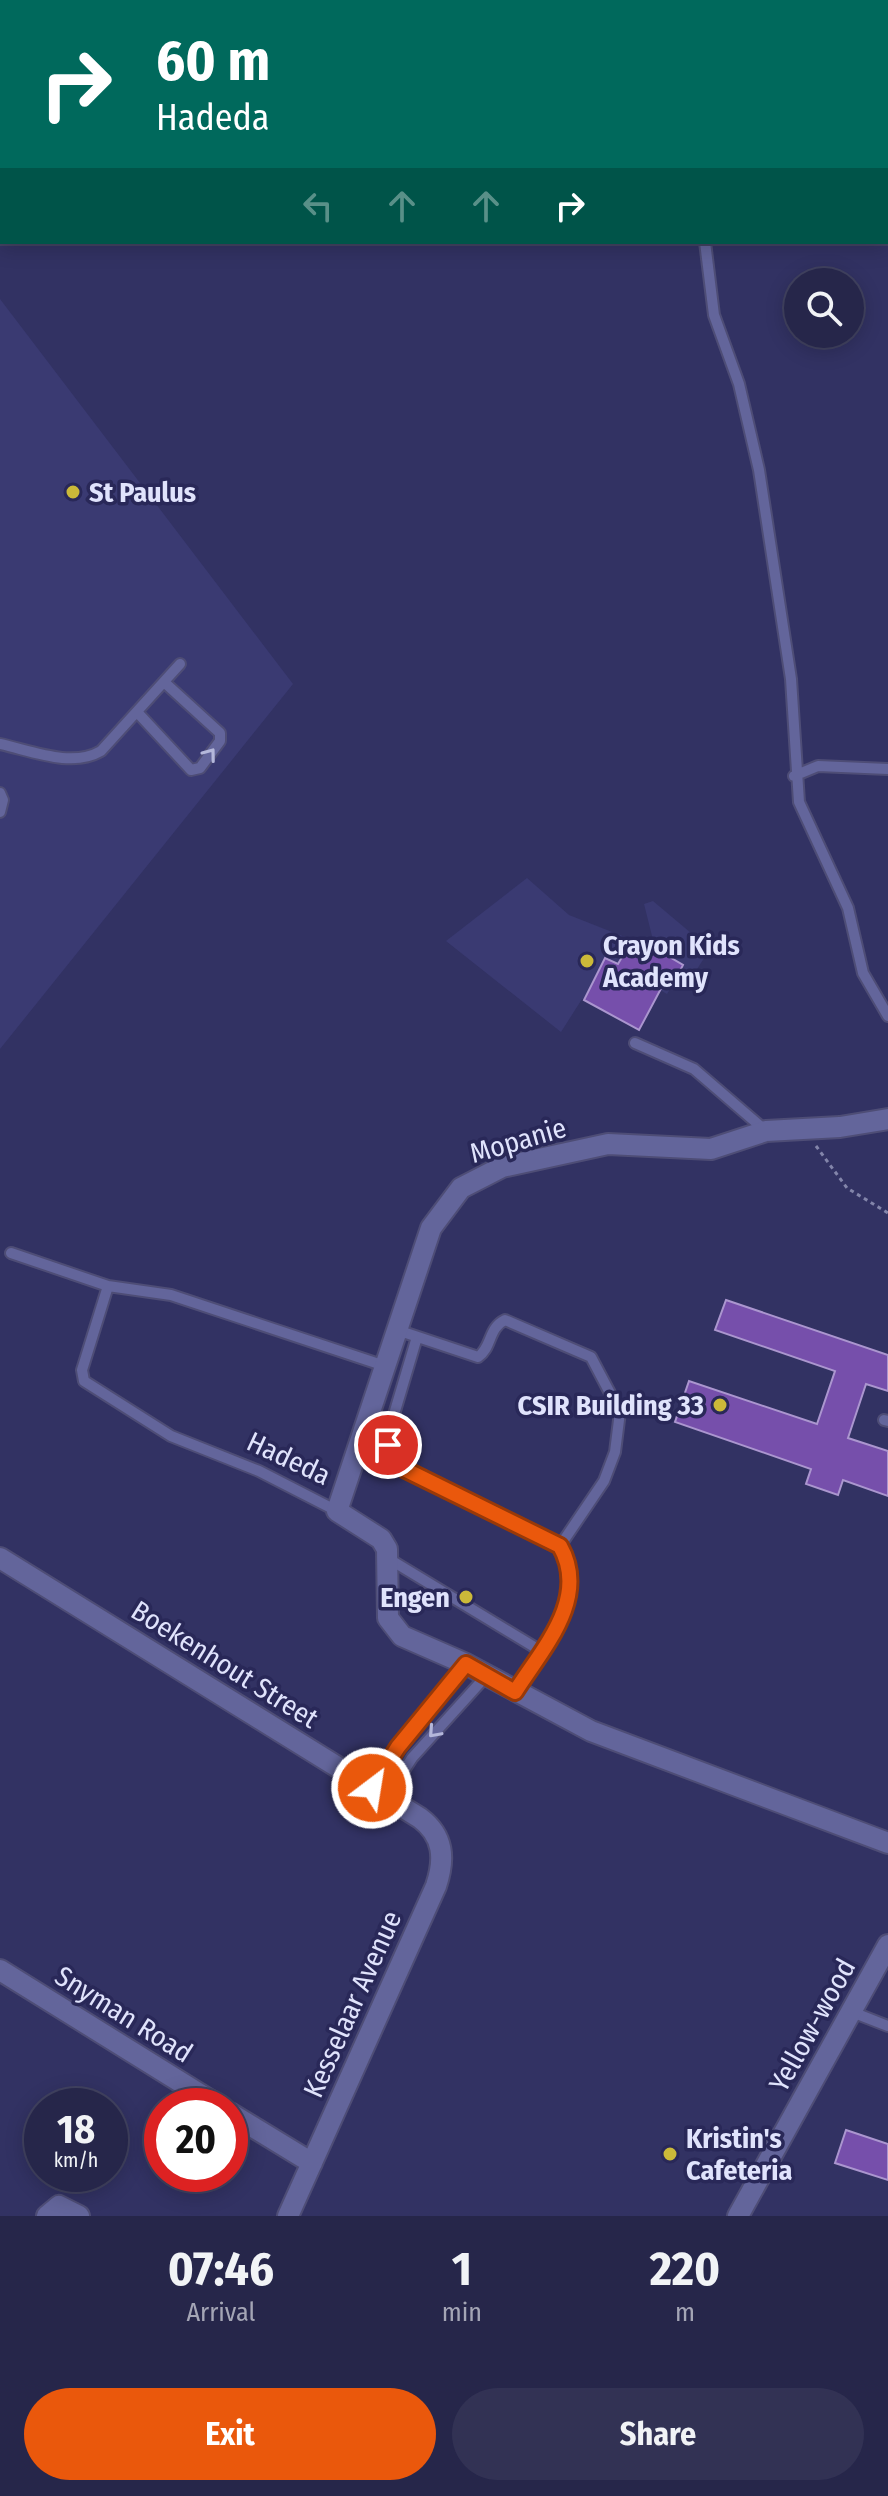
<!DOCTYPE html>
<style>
body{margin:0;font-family:"Fira Sans Condensed",sans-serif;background:#323254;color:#f1f3f6;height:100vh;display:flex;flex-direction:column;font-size:30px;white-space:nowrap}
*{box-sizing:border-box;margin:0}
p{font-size:26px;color:#a4a5b5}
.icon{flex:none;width:44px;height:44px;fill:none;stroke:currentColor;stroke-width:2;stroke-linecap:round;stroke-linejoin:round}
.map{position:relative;height:2216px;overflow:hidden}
.panel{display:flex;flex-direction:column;background:#26264a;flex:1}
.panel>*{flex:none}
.top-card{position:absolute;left:0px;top:0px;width:888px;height:244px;box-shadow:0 4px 20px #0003,0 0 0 2px #424362;background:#00695c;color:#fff;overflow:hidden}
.buttons{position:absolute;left:784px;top:268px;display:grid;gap:16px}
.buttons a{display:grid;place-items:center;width:80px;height:80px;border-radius:50%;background:#26264a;box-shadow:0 4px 20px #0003,0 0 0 2px #424362;font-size:40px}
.speed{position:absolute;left:24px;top:2088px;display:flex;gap:16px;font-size:40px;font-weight:700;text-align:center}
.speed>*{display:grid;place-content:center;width:104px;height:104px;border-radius:50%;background:#26264a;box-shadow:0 4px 20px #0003,0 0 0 2px #424362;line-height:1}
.speed small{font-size:20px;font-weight:400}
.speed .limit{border:12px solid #d22;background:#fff;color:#111}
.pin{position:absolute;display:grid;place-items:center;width:68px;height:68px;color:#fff;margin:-34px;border:4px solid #fff;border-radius:50%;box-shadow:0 2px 8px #0007}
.me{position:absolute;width:88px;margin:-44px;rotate:31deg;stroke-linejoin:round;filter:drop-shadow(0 0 6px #0008)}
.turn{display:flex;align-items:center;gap:28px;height:168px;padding:0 24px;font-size:36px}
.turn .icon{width:104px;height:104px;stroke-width:2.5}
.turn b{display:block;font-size:56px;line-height:68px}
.lanes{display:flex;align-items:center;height:76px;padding:0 24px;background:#0003;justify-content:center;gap:40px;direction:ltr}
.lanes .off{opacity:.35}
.eta{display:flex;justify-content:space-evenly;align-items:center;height:136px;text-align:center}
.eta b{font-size:48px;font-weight:700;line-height:56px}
.action{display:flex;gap:16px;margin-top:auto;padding:16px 24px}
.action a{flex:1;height:92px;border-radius:48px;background:#ea580c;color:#fff;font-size:32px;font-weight:700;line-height:92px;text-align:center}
.action a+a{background:#323254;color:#f1f3f6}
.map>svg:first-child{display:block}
.built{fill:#3a3a72}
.building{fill:#764fab;stroke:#ab96cf;stroke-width:2}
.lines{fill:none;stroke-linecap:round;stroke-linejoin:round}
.lane-casing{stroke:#4e4d76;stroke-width:14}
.street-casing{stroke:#4e4d76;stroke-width:24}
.path{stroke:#8385aa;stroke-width:3;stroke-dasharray:4 4;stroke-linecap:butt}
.lane{stroke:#63659b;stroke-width:10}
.street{stroke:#63659b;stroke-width:20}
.oneway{stroke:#b4b7da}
.route-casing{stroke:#983908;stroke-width:20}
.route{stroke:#ea580c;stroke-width:14}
.poi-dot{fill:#cbb939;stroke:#292858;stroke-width:3}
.labels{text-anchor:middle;stroke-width:7;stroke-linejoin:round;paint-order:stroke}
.poi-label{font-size:28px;font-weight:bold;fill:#e0e3fc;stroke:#292858;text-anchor:start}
.street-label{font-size:28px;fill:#e0e3fc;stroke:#292858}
</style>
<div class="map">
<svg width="888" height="2216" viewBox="0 0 888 2216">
<rect width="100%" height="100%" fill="#323263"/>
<path class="built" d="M0,299L293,684L0,1049Z
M527,878L569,915L635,941L654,944L644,904L653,901L710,949L690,980L679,974L667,994L660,990L639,1030L582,999L561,1032L446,941Z"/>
<path class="building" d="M629,945L651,957L656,949L683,965L673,985L665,981L639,1030L584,1000L605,958L618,964Z
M726,1300L888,1355V1391L866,1384L848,1438L888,1451V1496L843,1480L838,1495L806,1484L811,1469L675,1422L689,1381L817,1424L835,1371L715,1330Z
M846,2130L888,2144V2180L835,2163Z"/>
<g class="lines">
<g class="lane-casing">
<path id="lane" d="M681,0L682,2
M886,211L888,213
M705,242L714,315L739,384L759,470L791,679L799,802L848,908L863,973L888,1016
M137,712L191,770L200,768L220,741V733L164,682
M0,744C32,751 72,768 101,751L180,664
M794,776L818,766L888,769
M0,793L3,800L0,812
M635,1043L694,1069L766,1131
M11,1253L108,1286
M397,1330L478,1357C492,1348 488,1328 505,1320L591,1357L620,1412L615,1452L604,1481L560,1546
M417,1337L387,1438L395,1461L420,1477L560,1546C590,1599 542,1649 515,1692
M884,1420L888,1421
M337,1511L259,1471L171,1436L84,1381L82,1370L108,1286L171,1295L385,1366
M389,1559L541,1651
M372,1788L394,1753L466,1664
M387,1797L412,1758L487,1675
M852,2012L888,2026"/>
</g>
<g class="street-casing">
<path id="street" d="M888,1119L840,1127L766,1131L711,1149L608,1144L502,1167L461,1188L431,1228L337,1511L381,1539L387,1549L388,1618L402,1636L466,1664L591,1731L888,1843
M0,1558L420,1818C444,1836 445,1859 436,1886L288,2216
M0,1970L219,2106
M230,2113L312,2163
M47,2216L59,2206L79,2216
M738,2216L888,1945"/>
</g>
<path class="path" d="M816,1146L847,1188L888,1213"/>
<use href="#lane" class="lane"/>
<use href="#street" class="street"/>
</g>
<defs><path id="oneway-chevron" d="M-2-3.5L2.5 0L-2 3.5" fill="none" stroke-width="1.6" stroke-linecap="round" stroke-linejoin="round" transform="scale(2)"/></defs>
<g class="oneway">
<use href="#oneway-chevron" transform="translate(210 754) rotate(-53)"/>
<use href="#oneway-chevron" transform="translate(434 1732) rotate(132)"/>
</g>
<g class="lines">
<g class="route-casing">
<path id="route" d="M372,1788L398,1747L466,1664L515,1692C542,1649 590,1599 560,1546L406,1470L395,1461L388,1445"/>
</g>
<use href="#route" class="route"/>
</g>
<g class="poi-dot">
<circle cx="73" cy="492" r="8"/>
<circle cx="587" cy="961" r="8"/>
<circle cx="720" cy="1405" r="8"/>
<circle cx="466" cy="1597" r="8"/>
<circle cx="670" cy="2154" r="8"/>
</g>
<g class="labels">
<g class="poi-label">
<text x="89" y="502">St Paulus</text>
<text x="603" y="955">Crayon Kids<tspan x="603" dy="32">Academy</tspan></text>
<text x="704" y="1415" text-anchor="end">CSIR Building 33</text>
<text x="450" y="1607" text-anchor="end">Engen</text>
<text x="686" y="2148">Kristin's<tspan x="686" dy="32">Cafeteria</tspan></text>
</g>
<g class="street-label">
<text transform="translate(518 1140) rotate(-16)" y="10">Mopanie</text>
<text transform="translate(289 1458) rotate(25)" y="10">Hadeda</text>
<text transform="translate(225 1664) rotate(32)" y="10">Boekenhout Street</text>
<text transform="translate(352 2004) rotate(-66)" y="10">Kesselaar Avenue</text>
<text transform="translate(124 2014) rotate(32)" y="10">Snyman Road</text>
<text transform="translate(812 2025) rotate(-61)" y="10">Yellow-wood</text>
</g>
</g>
</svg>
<div class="buttons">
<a><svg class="icon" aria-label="search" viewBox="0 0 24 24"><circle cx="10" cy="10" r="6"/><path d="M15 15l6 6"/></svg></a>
</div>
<div class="speed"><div>18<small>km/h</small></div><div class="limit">20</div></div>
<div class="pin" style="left:388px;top:1445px;background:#d93025"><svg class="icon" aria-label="arrive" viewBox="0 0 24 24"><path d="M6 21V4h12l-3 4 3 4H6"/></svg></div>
<svg class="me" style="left:372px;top:1788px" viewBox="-20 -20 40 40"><circle r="17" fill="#ea580c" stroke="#fff" stroke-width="3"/><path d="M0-11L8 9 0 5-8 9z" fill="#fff"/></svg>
<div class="top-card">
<div class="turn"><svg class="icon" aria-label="right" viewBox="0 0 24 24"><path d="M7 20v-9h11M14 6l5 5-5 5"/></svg><div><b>60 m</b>Hadeda</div></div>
<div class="lanes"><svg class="icon off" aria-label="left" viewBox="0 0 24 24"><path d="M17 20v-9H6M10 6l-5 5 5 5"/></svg><svg class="icon off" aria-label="ahead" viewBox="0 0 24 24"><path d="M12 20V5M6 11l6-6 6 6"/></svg><svg class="icon off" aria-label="ahead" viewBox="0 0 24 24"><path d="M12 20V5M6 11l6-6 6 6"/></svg><svg class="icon" aria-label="right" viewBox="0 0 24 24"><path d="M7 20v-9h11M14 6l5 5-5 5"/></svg></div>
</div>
</div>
<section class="panel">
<div class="eta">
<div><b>07:46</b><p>Arrival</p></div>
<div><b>1</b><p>min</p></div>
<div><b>220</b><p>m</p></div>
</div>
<div class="action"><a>Exit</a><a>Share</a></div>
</section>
